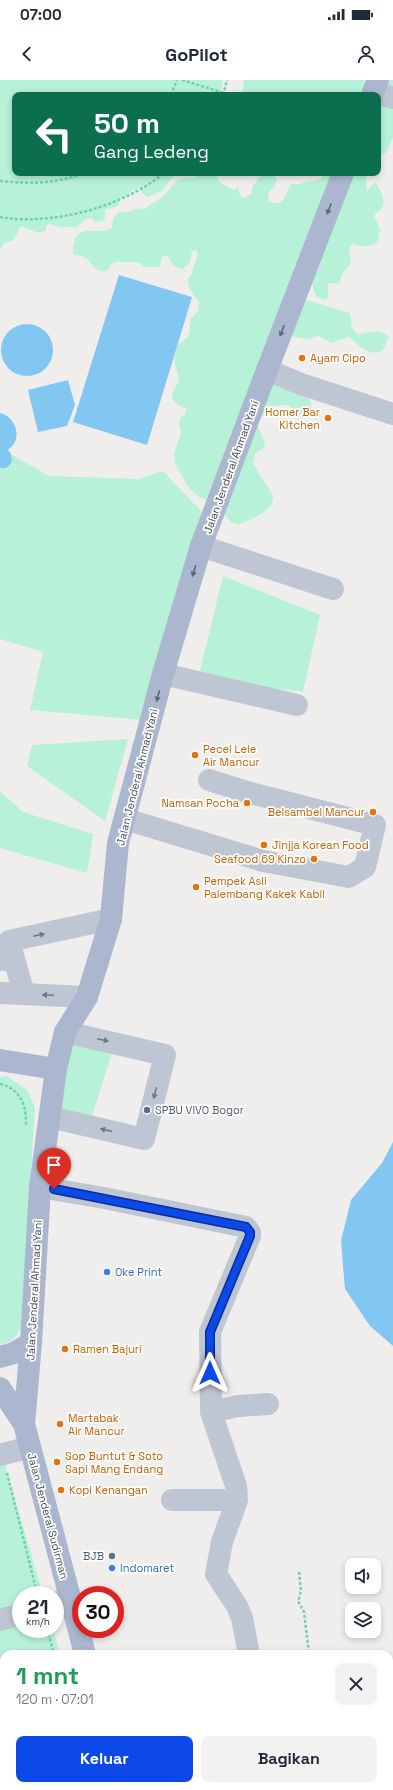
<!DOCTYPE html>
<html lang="id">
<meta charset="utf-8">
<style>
body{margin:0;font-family:"Space Grotesk",sans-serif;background:#f2f2f3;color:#1f2937;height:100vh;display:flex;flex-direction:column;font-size:15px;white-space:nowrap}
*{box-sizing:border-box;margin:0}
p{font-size:13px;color:#747a83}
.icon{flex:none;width:22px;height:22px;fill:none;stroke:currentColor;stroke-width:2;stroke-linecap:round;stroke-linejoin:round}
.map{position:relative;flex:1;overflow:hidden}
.side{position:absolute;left:0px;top:1570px;width:393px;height:140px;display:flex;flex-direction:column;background:#fff;border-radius:12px 12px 0 0;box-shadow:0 2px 6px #0003}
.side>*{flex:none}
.guide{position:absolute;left:12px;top:12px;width:369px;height:84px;border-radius:8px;box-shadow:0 2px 6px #0003;background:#0b6e4f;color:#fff;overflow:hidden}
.controls{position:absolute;left:345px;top:1478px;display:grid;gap:8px}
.controls a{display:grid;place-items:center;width:36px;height:36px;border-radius:8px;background:#fff;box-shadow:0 2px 6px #0003;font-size:20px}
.speed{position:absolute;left:12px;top:1506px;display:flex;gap:8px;font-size:20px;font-weight:700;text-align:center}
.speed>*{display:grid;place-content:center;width:52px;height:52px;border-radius:50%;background:#fff;box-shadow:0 2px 6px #0003;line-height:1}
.speed small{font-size:10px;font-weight:400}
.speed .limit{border:6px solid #d22;background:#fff;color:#111}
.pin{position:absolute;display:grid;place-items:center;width:34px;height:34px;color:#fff;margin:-41px -17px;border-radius:50% 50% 50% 0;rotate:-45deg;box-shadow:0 0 4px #0007}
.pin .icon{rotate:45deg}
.me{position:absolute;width:44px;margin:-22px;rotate:0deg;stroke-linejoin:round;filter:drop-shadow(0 0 3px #0008)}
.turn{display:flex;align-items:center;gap:14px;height:84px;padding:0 16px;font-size:18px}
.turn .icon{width:52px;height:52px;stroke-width:2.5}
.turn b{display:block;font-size:28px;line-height:34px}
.round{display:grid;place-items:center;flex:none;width:42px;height:42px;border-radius:8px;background:#f2f2f3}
.headline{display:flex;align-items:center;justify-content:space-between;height:68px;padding:0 16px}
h1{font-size:24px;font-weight:700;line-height:30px;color:#1e9e55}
.cta{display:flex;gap:8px;margin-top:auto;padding:8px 16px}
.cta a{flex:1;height:46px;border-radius:8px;background:#0d49e9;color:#fff;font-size:16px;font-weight:700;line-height:46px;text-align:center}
.cta a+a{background:#f2f2f3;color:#1f2937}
.status{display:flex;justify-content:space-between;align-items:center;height:28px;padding:0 20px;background:#fff;direction:ltr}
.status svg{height:11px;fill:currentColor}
header{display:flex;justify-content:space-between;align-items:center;height:52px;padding:0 16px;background:#fff;font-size:18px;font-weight:700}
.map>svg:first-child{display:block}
.green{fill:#b7f1d7}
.water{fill:#82c7f1}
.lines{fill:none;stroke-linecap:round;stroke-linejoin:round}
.path{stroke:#6dd1b1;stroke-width:2.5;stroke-dasharray:3 2;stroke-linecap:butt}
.minor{stroke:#bfc6d3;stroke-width:22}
.major{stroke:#aab7ce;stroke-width:22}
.oneway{fill:#5e6878}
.oneway2{fill:#6f7786}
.route-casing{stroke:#082f97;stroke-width:10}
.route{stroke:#0d49e9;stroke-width:7}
.food-dot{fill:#e8710a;stroke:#fff;stroke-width:1.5}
.service-dot{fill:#5c6f8a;stroke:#fff;stroke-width:1.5}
.shop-dot{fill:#3f7fe0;stroke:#fff;stroke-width:1.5}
.labels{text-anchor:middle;stroke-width:3.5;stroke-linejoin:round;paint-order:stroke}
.food-label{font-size:11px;fill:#c56008;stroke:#fff;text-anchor:start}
.street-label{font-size:11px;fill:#444d5c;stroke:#fff}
.service-label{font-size:11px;fill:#4e5e75;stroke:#fff;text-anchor:start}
.shop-label{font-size:11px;fill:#366cbe;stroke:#fff;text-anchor:start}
</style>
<div class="status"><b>07:00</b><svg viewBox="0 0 49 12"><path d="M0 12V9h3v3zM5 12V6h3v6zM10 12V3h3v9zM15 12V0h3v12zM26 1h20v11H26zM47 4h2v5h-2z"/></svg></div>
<header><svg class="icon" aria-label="back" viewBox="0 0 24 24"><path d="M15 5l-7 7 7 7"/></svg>GoPilot<svg class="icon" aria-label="person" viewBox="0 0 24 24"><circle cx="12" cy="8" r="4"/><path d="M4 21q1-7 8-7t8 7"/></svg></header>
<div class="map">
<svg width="393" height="1710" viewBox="0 0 393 1710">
<rect width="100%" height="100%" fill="#f0eded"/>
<path class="green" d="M0,0H223L220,13L221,15H15V93H182L171,98L163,110L149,117L145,116L139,108C132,109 127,116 120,119L118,126L105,130V138L103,141L96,142L91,138H87L76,147H62L48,144L46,146V150L39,153L20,146L18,152L12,161L5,162L0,170Z
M244,0H393V58L386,73H378V15H242Z
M201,93H216C217,105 225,104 234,110L238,107L240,116L244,118L252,113V107L262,94C269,91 274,93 277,100L276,104L269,112L268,121C284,129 285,115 291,104C297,104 300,104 306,102C315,100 320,103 325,93H357L366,96L367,111L375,102C379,108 388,122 381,129C378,132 376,133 374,136L380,149L378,160L375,164L364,167L353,164L349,168L351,183L342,194L339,204L328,203V217L324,220C312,215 314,209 311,199L303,219L350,233L352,248L358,255C368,253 382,248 388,257C382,285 363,270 349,257L338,260L333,263L318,256L307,259L290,256L269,259L265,263L263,273L259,277L260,281L306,314C307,317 310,320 311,323C313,331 304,334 297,334L289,325L273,326L258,340L257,345L265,363L263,368L255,374L253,384C257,388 258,393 261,397C265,403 271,410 273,417C275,430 247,442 237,444L231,442L210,421L200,417L190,409L184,400L175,383L174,373L181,353L179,343L180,338L184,335L187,329L181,327L173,320L172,314L179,300L174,279L178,264L187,258L189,253L191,238L198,231L199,222C192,214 188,208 188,198L192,194C192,185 199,180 197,170L192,171L190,182L183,189C172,188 172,183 167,175L162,177L160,187H148L143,186L139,182H117L111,184L109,189C96,196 94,185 86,178C83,176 77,175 73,174C73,137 99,158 112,148L113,138L119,132C129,134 136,126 145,129C149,125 153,123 158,120C166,116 171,105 178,100C186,95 194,102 201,93Z
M0,368L49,396L138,399L163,391L202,432L143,640L30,630L43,572L0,559Z
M223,496L320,535L303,612L198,599Z
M128,659L105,741L27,686L32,665Z
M0,711L23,732L93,754L87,793L0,768Z
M65,952L115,963L89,1046L50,1037Z
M7,996L28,1011L35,1028L21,1247C16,1257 12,1263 0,1264V997Z
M0,1367L43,1515H21V1549H53L60,1574H4V1706H96L97,1710H0Z"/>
<path class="water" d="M119,195L192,217L147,365L73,342Z
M1 270a26 26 0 1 1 52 0a26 26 0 1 1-52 0Z
M68,300L75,325L67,346L38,352L28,310Z
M0,333C17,337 23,360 8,370L11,374L12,381C10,386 6,389 0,388Z
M393,1062V1266L370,1246L345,1209L341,1161L351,1120L382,1083Z"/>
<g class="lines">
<path class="path" d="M182,0L224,13
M171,15L177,0
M223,15L227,0
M0,101C31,104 55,104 84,93
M0,137C52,146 123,127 164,93
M0,1004C20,1008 27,1026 26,1045
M7,1393L37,1513
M299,1492L301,1511L298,1521L304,1532L309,1574
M47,1549L54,1574
M389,1588L393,1587
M389,1700L393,1699
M93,1706L94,1710
M254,1710V1706"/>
<path class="minor" d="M373,12L393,18
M267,290L301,304L393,334
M201,466L333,509
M163,594L297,625
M125,739L263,781L349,797L365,787L375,745L247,712L209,700
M9,861L24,914
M0,879L2,880L9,861L111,839
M0,913L87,917
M50,1037L144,1059L165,975L65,952
M40,1107L104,1118L246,1147L250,1152V1156L210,1252L211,1332L236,1406L237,1420L222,1462L216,1494L237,1526L242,1538L249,1574
M211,1332L238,1326L268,1324
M0,1375L30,1367
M172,1420H237
M55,1523L70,1518
M0,1540L21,1534"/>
<path class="major" d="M372,15L378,0
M0,980L56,989
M0,1277L14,1273L31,1263
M0,1308L24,1344L85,1574
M24,1344L31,1263L40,1107L56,989L65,952L87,917L111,839L118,763L163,594L201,466L267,290L343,93
M120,1706L121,1710"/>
</g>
<defs><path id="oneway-solid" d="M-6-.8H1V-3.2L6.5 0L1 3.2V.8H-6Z"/></defs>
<g class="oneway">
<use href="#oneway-solid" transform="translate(329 129) rotate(111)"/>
<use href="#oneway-solid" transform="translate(282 251) rotate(111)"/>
<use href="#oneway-solid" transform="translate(194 491) rotate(107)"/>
<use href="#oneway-solid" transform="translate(158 616) rotate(105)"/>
</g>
<g class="oneway2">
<use href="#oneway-solid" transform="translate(39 855) rotate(-12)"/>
<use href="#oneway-solid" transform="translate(48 915) rotate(-177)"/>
<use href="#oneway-solid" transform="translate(103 960) rotate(12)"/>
<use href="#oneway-solid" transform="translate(155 1013) rotate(104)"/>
<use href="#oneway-solid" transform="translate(106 1050) rotate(-167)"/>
</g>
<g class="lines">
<g class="route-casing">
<path id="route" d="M54,1109L246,1147L250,1152V1156L210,1252V1293"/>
</g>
<use href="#route" class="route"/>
</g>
<g class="food-dot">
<circle cx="302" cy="278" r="4"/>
<circle cx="328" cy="338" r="4"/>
<circle cx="195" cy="675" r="4"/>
<circle cx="247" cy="723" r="4"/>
<circle cx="373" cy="732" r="4"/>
<circle cx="264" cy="765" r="4"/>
<circle cx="314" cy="779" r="4"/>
<circle cx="196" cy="807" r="4"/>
<circle cx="65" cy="1269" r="4"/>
<circle cx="60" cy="1344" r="4"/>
<circle cx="57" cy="1382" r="4"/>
<circle cx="61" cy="1410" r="4"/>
</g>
<g class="service-dot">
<circle cx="147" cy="1030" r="4"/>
<circle cx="112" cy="1476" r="4"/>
</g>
<g class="shop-dot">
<circle cx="107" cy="1192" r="4"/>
<circle cx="112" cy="1488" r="4"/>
</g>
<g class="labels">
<g class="food-label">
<text x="310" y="282">Ayam Cipo</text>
<text x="320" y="336" text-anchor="end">Homer Bar<tspan x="320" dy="13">Kitchen</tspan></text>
<text x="203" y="673">Pecel Lele<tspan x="203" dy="13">Air Mancur</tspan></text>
<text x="239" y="727" text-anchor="end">Namsan Pocha</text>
<text x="365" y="736" text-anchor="end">Belsambel Mancur</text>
<text x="272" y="769">Jinjja Korean Food</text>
<text x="306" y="783" text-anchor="end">Seafood 69 Kinzo</text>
<text x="204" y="805">Pempek Asli<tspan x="204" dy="13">Palembang Kakek Kabil</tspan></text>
<text x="73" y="1273">Ramen Bajuri</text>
<text x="68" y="1342">Martabak<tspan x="68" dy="13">Air Mancur</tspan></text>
<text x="65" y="1380">Sop Buntut &amp; Soto<tspan x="65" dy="13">Sapi Mang Endang</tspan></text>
<text x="69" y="1414">Kopi Kenangan</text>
</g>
<g class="street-label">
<text transform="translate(231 387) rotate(-70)" y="4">Jalan Jenderal Ahmad Yani</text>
<text transform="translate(137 697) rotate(-76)" y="4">Jalan Jenderal Ahmad Yani</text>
<text transform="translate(34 1210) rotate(-87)" y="4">Jalan Jenderal Ahmad Yani</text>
<text transform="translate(48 1436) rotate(75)" y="4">Jalan Jenderal Sudirman</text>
</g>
<g class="service-label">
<text x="155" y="1034">SPBU VIVO Bogor</text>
<text x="104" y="1480" text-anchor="end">BJB</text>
</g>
<g class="shop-label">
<text x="115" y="1196">Oke Print</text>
<text x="120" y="1492">Indomaret</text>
</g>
</g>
</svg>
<div class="controls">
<a><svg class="icon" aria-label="sound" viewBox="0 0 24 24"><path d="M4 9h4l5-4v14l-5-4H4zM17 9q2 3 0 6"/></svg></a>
<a><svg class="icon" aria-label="layers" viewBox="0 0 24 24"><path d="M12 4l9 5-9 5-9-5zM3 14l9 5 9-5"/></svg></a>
</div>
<div class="speed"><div>21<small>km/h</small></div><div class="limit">30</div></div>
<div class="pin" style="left:54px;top:1109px;background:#d93025"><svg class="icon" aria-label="arrive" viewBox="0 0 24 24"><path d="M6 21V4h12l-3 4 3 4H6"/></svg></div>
<svg class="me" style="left:210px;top:1293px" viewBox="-20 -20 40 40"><path d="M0-17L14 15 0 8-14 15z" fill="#0d49e9" stroke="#fff" stroke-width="4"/></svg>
<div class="guide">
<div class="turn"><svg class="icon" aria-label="left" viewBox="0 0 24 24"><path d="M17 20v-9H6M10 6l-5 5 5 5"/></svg><div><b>50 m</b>Gang Ledeng</div></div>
</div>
<section class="side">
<div class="headline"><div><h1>1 mnt</h1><p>120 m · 07:01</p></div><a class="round"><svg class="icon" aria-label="close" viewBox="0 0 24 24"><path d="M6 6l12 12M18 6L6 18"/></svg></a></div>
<div class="cta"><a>Keluar</a><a>Bagikan</a></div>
</section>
</div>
